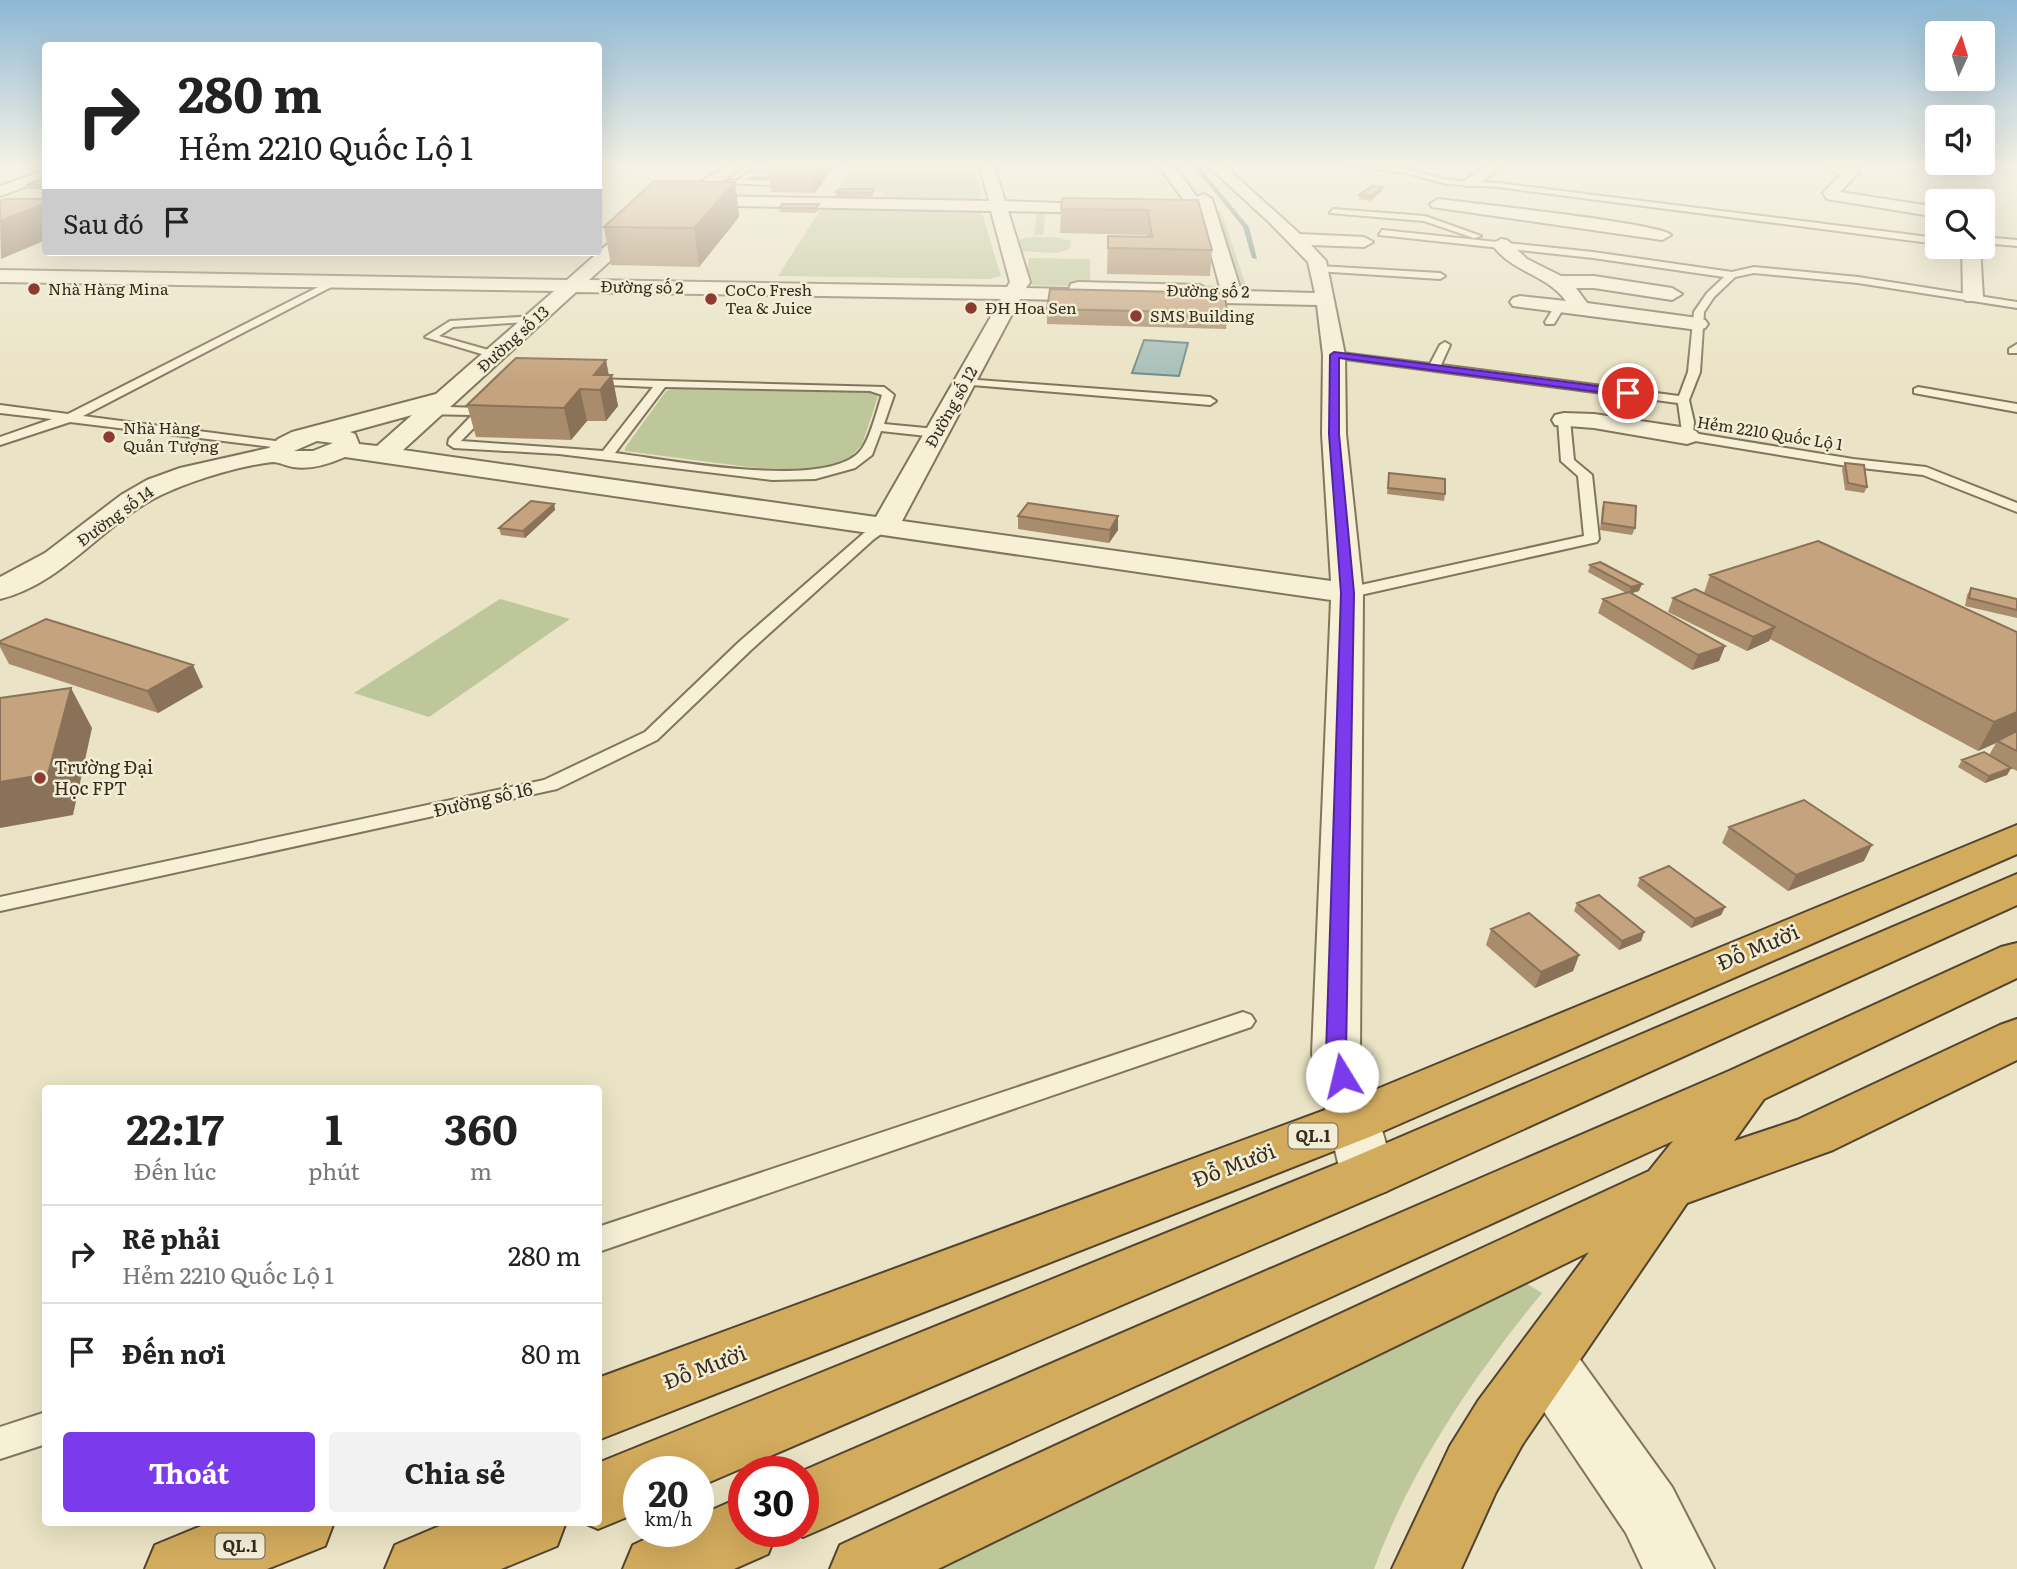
<!DOCTYPE html>
<html lang="vi">
<meta charset="utf-8">
<style>
body{margin:0;font-family:Literata,serif;background:#f2f2f2;color:#222;height:100vh;display:flex;flex-direction:column;font-size:26px;white-space:nowrap}
*{box-sizing:border-box;margin:0}
p{font-size:23px;color:#767676}
.icon{flex:none;width:38px;height:38px;fill:none;stroke:currentColor;stroke-width:2;stroke-linecap:round;stroke-linejoin:round}
.map{position:relative;flex:1;overflow:hidden}
.side{position:absolute;left:42px;top:1085px;width:560px;height:441px;display:flex;flex-direction:column;background:#fff;border-radius:7px;box-shadow:0 7px 28px #0002}
.side>*{flex:none}
.top-card{position:absolute;left:42px;top:42px;width:560px;height:214px;border-radius:7px;box-shadow:0 7px 28px #0002;background:#fff;color:#222;overflow:hidden}
.needle{width:46px;rotate:4deg}
.fabs{position:absolute;left:1925px;top:21px;display:grid;gap:14px}
.fabs a{display:grid;place-items:center;width:70px;height:70px;border-radius:7px;background:#fff;box-shadow:0 7px 28px #0002;font-size:35px}
.speed{position:absolute;left:623px;top:1456px;display:flex;gap:14px;font-size:35px;font-weight:700;text-align:center}
.speed>*{display:grid;place-content:center;width:91px;height:91px;border-radius:50%;background:#fff;box-shadow:0 7px 28px #0002;line-height:1}
.speed small{font-size:18px;font-weight:400}
.speed .limit{border:10px solid #d22;background:#fff;color:#111}
.pin{position:absolute;display:grid;place-items:center;width:60px;height:60px;color:#fff;margin:-30px;border:4px solid #fff;border-radius:50%;box-shadow:0 2px 7px #0007}
.me{position:absolute;width:77px;margin:-38px;rotate:351deg;stroke-linejoin:round;filter:drop-shadow(0 0 5px #0008)}
.turn{display:flex;align-items:center;gap:24px;height:147px;padding:0 21px;font-size:32px}
.turn .icon{width:91px;height:91px;stroke-width:2.5}
.turn b{display:block;font-size:49px;line-height:60px}
.then{display:flex;align-items:center;height:66px;padding:0 21px;background:#0003;gap:14px;font-size:26px}
.eta{display:flex;justify-content:space-evenly;align-items:center;height:119px;text-align:center}
.eta b{font-size:42px;font-weight:700;line-height:49px}
.cta{display:flex;gap:14px;margin-top:auto;padding:14px 21px}
.cta a{flex:1;height:80px;border-radius:7px;background:#7c3aed;color:#fff;font-size:28px;font-weight:700;line-height:80px;text-align:center}
.cta a+a{background:#f2f2f2;color:#222}
ul{padding:0;list-style:none}
li{display:flex;align-items:center;gap:21px;height:98px;padding:0 21px;border-top:2px solid #e0e0e0}
li div{flex:1}
li b{display:block;font-size:26px}
li em{font-style:normal}
.map>svg:first-child{display:block}
.green{fill:#bdc79a}
.water{fill:#a6beb9;stroke:#6e8b87;stroke-width:2}
.lines{fill:none;stroke-linecap:round;stroke-linejoin:round}
.stream{fill:#6e8b87;fill-rule:evenodd}
.lane-casing{stroke:#83755d;stroke-width:4}
.street-casing{stroke:#83755d;stroke-width:4}
.highway-casing{stroke:#514430;stroke-width:4}
.lane{fill:#f6f0d7;fill-rule:evenodd}
.street{fill:#f6f0d7;fill-rule:evenodd}
.highway{fill:#d2ab5d;fill-rule:evenodd}
.wall{fill:#a98c6c}
.shaded-wall{fill:#8a7258}
.building{fill:#c5a37e;stroke:#8a7258;stroke-width:2}
.route{fill:#7c3aed;stroke:#51269a;stroke-width:2}
.poi-dot{fill:#8d3b32;stroke:#f2edd4;stroke-width:2.5}
.labels{text-anchor:middle;stroke-width:5;stroke-linejoin:round;paint-order:stroke}
.far-street-label{font-size:16px;fill:#352c1f;stroke:#f2edd4}
.far-poi-label{font-size:16px;fill:#352c1f;stroke:#f2edd4;text-anchor:start}
.shield{fill:#f2edd4;stroke:#6e6655;stroke-width:2}
.shield-label{font-size:16px;font-weight:bold;fill:#352c1f}
.poi-label{font-size:18px;fill:#352c1f;stroke:#f2edd4;text-anchor:start}
.street-label{font-size:18px;fill:#352c1f;stroke:#f2edd4}
.near-street-label{font-size:21px;fill:#352c1f;stroke:#f2edd4}
</style>
<div class="map">
<svg width="2017" height="1569" viewBox="0 0 2017 1569">
<rect width="100%" height="100%" fill="#eae3c5"/>
<path class="green" d="M856,163H973L981,197L971,200L882,198L884,192L838,191Z
M822,207L981,210L1001,276L989,279L778,276Z
M1038,208L1221,211L1247,289L1025,285L1029,258L1090,259V283L1236,286L1216,213L1046,211L1043,235H1034Z
M1029,237H1056L1071,241L1070,249L1057,253L1018,251L1020,239Z
M678,388L868,392L878,396L862,445L848,459L831,467L780,471L625,451V448L666,391Z
M500,599L570,619L429,717L354,693Z
M1527,1284L1542,1293C1474,1376 1411,1468 1374,1569H940Z"/>
<path class="water" d="M1144,340L1188,343L1179,376L1132,373Z"/>
<g class="lines">
<path class="stream" d="M1191,163H1196L1249,227L1257,259L1252,258L1243,227Z"/>
<g class="lane-casing">
<path id="lane" d="M1336,163L1406,169L1447,180L1498,183L1937,238V244L1498,187L1447,184L1406,173Z
M749,172L782,175L770,185L708,182L738,180ZM751,176L772,177L768,181L746,180Z
M1333,209L1425,216L1481,236L1474,238L1424,221L1330,213Z
M1382,230L1593,252L1732,272L1754,267L1858,277L2017,302V308L1858,283L1754,273L1735,277L1714,297L1704,312L1700,372L1689,400L1694,422L1693,433L1853,459L1926,467L2017,503V512L1923,475L1853,467L1683,439L1678,403L1330,357V353L1334,352L1430,364L1440,345L1445,342L1450,345L1441,365L1679,396L1688,372L1694,312L1707,293L1724,277L1593,258L1379,235Z
M1983,237L2017,240V246L1983,243Z
M1319,266L1440,273L1445,276L1440,279L1316,271V267Z
M334,279L339,282L337,284L83,416L283,442L289,446L288,449L70,422L0,445V437L52,419L0,413V405L68,414Z
M1556,304L1565,306L1554,324H1546L1545,322Z
M536,316L541,319L540,321L453,327L439,336L499,353L500,355L495,358L425,337L450,321Z
M2017,344V353H2009V349Z
M590,379L884,387L894,395L884,424L936,429L942,433L936,437L881,431L872,455L855,468L815,479L772,480L559,454L454,448L448,444L449,439L472,415L420,414L414,410L420,406L479,408L491,399L497,403L495,406L461,441L603,451L653,387L586,384V380ZM665,387L870,391L882,395C877,410 870,439 861,450C829,492 664,459 615,453Z
M964,379L1210,397L1216,401L1210,405L960,384L958,382Z
M1918,387L2017,404V412L1914,393V389Z
M1564,416L1570,420L1574,460L1592,475L1599,539L1597,542L1347,598L1341,596L1339,593L1341,590L1347,588L1584,536L1578,476L1561,461L1558,420Z
M884,523L891,527L874,539L751,650L657,740L557,789L0,911V897L544,780L645,732L739,642L864,533Z
M1243,1012L1251,1015L1255,1021L1251,1027L598,1252V1227Z
M46,1412V1444L0,1459V1427Z"/>
</g>
<g class="street-casing">
<path id="street" d="M732,163H749L699,196L989,201L979,163H993L1005,201L1118,205L1120,208L1112,213L1008,211L1030,282L1026,288L1069,289L1071,284L1078,282L1200,285L1210,291H1221L1200,213L1192,212L1157,163H1172L1197,197L1204,194L1212,199L1241,291L1315,293L1308,262L1269,222L1205,163H1221L1300,234L1364,237L1373,242L1364,247L1311,245L1326,261L1345,355L1346,434L1363,593L1360,1054L1395,1175L1387,1191L1368,1198L1349,1191L1341,1175L1312,1054L1331,600L345,457C329,464 310,470 293,467C286,466 279,462 273,462C243,465 197,479 170,491C108,516 67,583 0,599V577L45,553L121,495L147,480L180,468L269,448L278,439L292,432L436,394L554,291L0,282V270L567,280L628,226ZM685,205L991,211L1010,282L1007,287L589,280L640,234ZM576,292L1001,299L876,517L403,450ZM1113,295L1164,296L1167,300L1174,302L1317,305L1323,355L1322,434L1331,581L902,521L1020,299L1103,301ZM412,415L377,446L359,444L355,434L350,432ZM317,441L333,443L313,451H294Z
M1490,163L1505,164L1476,186H1466L1463,183L1466,180Z
M1836,166L1857,169L1859,172L1840,192L1937,207V217L1827,199L1823,193L1840,175L1829,170Z
M46,170V179L0,196V186Z
M1438,199C1468,203 1660,223 1671,235L1662,240L1432,207L1430,204Z
M1501,239L1507,240L1527,259L1561,276H1594L1672,288L1682,294L1672,300L1594,288H1576L1587,303L1698,318L1705,320L1708,324L1705,328L1698,330L1513,306L1510,302L1513,298L1520,296L1566,301C1547,274 1510,272 1492,244Z
M1962,247H1980L1983,297L1980,301H1966L1963,297Z
M1564,413L1594,414L1687,428L1696,431L1700,436L1696,441L1687,444L1594,428L1555,425L1552,420L1555,415Z
M1545,1332L1566,1340L1672,1487L1714,1569H1643L1626,1533L1524,1382L1515,1361L1524,1340Z"/>
</g>
<g class="highway-casing">
<path id="highway" d="M2017,825V854L1372,1136L598,1440V1378L1336,1106Z
M2017,874V905L1387,1191L698,1487V1472H639V1512L598,1529L582,1522H598V1463L1349,1159Z
M2017,943V978L1764,1099L1734,1141L1797,1120L2000,1025L2017,1019V1060L1833,1150L1687,1203L1522,1445L1496,1492L1461,1569H1392L1450,1446L1478,1401L1589,1252L938,1569H830L840,1545L1649,1171L1673,1141L826,1527L803,1537L789,1531H803V1472H800L1729,1071L2001,947Z
M744,1496V1531H777L768,1554L734,1569H623L633,1545L663,1531H698V1516Z
M211,1522H334L325,1546L267,1569H145L155,1545Z
M449,1522H566L557,1546L501,1569H385L395,1545Z"/>
</g>
<use href="#lane" class="lane"/>
<use href="#street" class="street"/>
<use href="#highway" class="highway"/>
</g>
<path class="wall" d="M768,163H836L815,193L771,192Z
M46,177L41,189H28L26,185Z
M735,182L739,217L699,267L611,265L604,227Z
M839,189L874,194L872,197H836V192Z
M1382,191L1370,201L1359,199V195Z
M1198,200L1212,250L1210,276L1107,274L1108,236H1147L1146,235L1060,233L1061,209Z
M779,208L819,209L816,213L780,212Z
M1047,309L1228,313L1226,329L1047,324Z
M606,360L609,375H612L618,406L606,421H587L571,440L476,437L467,405Z
M1845,463L1867,487L1864,493L1845,490L1842,469Z
M1389,473L1445,494L1444,501L1387,494Z
M1604,502L1635,528L1632,535L1600,530L1602,508Z
M554,504L555,510L525,538L501,535L499,528Z
M1018,516L1118,530L1109,543L1018,529Z
M1590,565L1639,591L1632,593L1725,646L1719,661L1692,670L1598,613L1603,599L1626,593L1588,572Z
M1710,575L2017,632V771L2011,768L2007,775L1985,783L1958,767L1962,760L1989,755L1996,743L1978,751L1770,639L1769,641L1747,651L1668,612L1673,598L1704,593Z
M1971,588L2017,599V618L1965,606L1967,595Z
M0,641L203,687L158,713L9,664L0,647Z
M1729,827L1864,861L1788,891L1722,843Z
M1640,878L1725,907L1721,915L1691,928L1637,886Z
M1577,903L1644,932L1641,941L1619,950L1574,911Z
M1491,929L1579,955L1573,971L1535,988L1486,945Z"/>
<path class="shaded-wall" d="M813,163H836L815,193L812,164Z
M735,182L739,217L699,267L694,228Z
M46,183V188L41,189L39,185Z
M1383,187L1382,191L1370,201L1371,196Z
M46,203V240L1,259L0,221Z
M606,360L609,379L612,375L618,406L606,421L600,390L594,375Z
M580,389L587,421L571,440L564,408Z
M554,504L555,510L525,538L523,531Z
M1118,516V530L1109,543L1110,530Z
M1642,584L1639,591L1629,594L1631,587Z
M1775,627L1769,641L1747,651L1753,637Z
M1725,646L1719,661L1692,670L1698,655Z
M193,665L203,687L158,713L147,691Z
M71,688L92,728L73,815L0,828V782Z
M2017,712V734L1997,741L1996,743L1978,751L1994,722Z
M2011,768L2007,775L1985,783L1989,776Z
M1872,845L1864,861L1788,891L1796,875Z
M1725,907L1721,915L1691,928L1695,919Z
M1644,932L1641,941L1619,950L1622,941Z
M1579,955L1573,971L1535,988L1541,972Z"/>
<path class="building" d="M46,177V183L39,185H26Z
M654,181L735,182L694,228L604,227Z
M1372,186L1383,187L1371,196L1359,195Z
M839,189H874L872,193L836,192Z
M1062,198L1198,200L1212,250L1108,248V236L1152,237L1148,210L1061,209Z
M5,199H46V203L0,221V201Z
M782,204H819L816,208H779Z
M1050,289L1224,293L1228,313L1047,309Z
M516,358L606,360L594,375H612L600,390L580,389L564,408L467,405Z
M1845,463L1864,465L1867,487L1848,483Z
M1389,473L1445,479V494L1388,488Z
M531,501L554,504L523,531L499,528Z
M1604,502L1636,506L1635,528L1602,523Z
M1028,503L1118,516L1110,530L1018,516Z
M1818,541L2017,632V712L1994,722L1710,575Z
M1600,562L1642,584L1631,587L1590,565Z
M1971,588L2017,599V610L1969,598Z
M1695,589L1775,627L1753,637L1673,598Z
M1629,592L1725,646L1698,655L1603,599Z
M46,619L193,665L147,691L0,643V641Z
M71,688L48,774L0,782V698Z
M2017,731V751L1997,741Z
M1984,752L2011,768L1989,776L1962,760Z
M1804,800L1872,845L1796,875L1729,827Z
M1669,866L1725,907L1695,919L1640,878Z
M1599,895L1644,932L1622,941L1577,903Z
M1529,913L1579,955L1541,972L1491,929Z"/>
<linearGradient id="sky" x2="0" y2="1"><stop stop-color="#8db8d5"/><stop offset="0.43" stop-color="#f6f2e5"/><stop offset="1" stop-color="#f6f2e5" stop-opacity="0"/></linearGradient>
<rect width="2017" height="383" fill="url(#sky)"/>
<path class="route" d="M1334,352L1628,390L1633,393L1628,396L1339,358V434L1354,593L1346,1054L1352,1076L1349,1082L1342,1084L1335,1082L1326,1054L1341,593L1329,434L1330,355Z"/>
<g class="poi-dot">
<circle cx="34" cy="289" r="7"/>
<circle cx="711" cy="299" r="7"/>
<circle cx="971" cy="308" r="7"/>
<circle cx="1136" cy="316" r="7"/>
<circle cx="109" cy="437" r="7"/>
<circle cx="40" cy="778" r="7"/>
</g>
<g class="labels">
<g class="far-street-label">
<text transform="translate(642 287) rotate(1)" y="6">Đường số 2</text>
<text transform="translate(1208 291) rotate(1)" y="6">Đường số 2</text>
<text transform="translate(513 339) rotate(-42)" y="6">Đường số 13</text>
<text transform="translate(951 407) rotate(-61)" y="6">Đường số 12</text>
<text transform="translate(1770 433) rotate(9)" y="6">Hẻm 2210 Quốc Lộ 1</text>
<text transform="translate(115 516) rotate(-36)" y="6">Đường số 14</text>
</g>
<g class="far-poi-label">
<text x="48" y="295">Nhà Hàng Mina</text>
<text x="725" y="296">CoCo Fresh<tspan x="725" dy="18">Tea &amp; Juice</tspan></text>
<text x="985" y="314">ĐH Hoa Sen</text>
<text x="1150" y="322">SMS Building</text>
<text x="123" y="434">Nhà Hàng<tspan x="123" dy="18">Quản Tượng</tspan></text>
</g>
<g class="shield">
<rect x="1288.5" y="1123.5" width="49" height="25" rx="5"/>
<rect x="215.5" y="1533.5" width="49" height="25" rx="5"/>
</g>
<g class="shield-label">
<text x="1313" y="1142">QL.1</text>
<text x="240" y="1552">QL.1</text>
</g>
<g class="poi-label">
<text x="54" y="774">Trường Đại<tspan x="54" dy="21">Học FPT</tspan></text>
</g>
<g class="street-label">
<text transform="translate(483 800) rotate(-13)" y="6">Đường số 16</text>
</g>
<g class="near-street-label">
<text transform="translate(1758 948) rotate(-23)" y="7">Đỗ Mười</text>
<text transform="translate(1234 1166) rotate(-21)" y="7">Đỗ Mười</text>
<text transform="translate(705 1368) rotate(-21)" y="7">Đỗ Mười</text>
</g>
</g>
</svg>
<div class="fabs">
<a><svg class="needle" viewBox="-14 -14 28 28"><path d="M0-13l5 13h-10z" fill="#e53935"/><path d="M0 13l5-13h-10z" fill="#767676"/></svg></a>
<a><svg class="icon" aria-label="sound" viewBox="0 0 24 24"><path d="M4 9h4l5-4v14l-5-4H4zM17 9q2 3 0 6"/></svg></a>
<a><svg class="icon" aria-label="search" viewBox="0 0 24 24"><circle cx="10" cy="10" r="6"/><path d="M15 15l6 6"/></svg></a>
</div>
<div class="speed"><div>20<small>km/h</small></div><div class="limit">30</div></div>
<div class="pin" style="left:1628px;top:393px;background:#d93025"><svg class="icon" aria-label="arrive" viewBox="0 0 24 24"><path d="M6 21V4h12l-3 4 3 4H6"/></svg></div>
<svg class="me" style="left:1342px;top:1076px" viewBox="-20 -20 40 40"><circle r="19" fill="#fff"/><path d="M0-13L10 11 0 6-10 11z" fill="#7c3aed"/></svg>
<div class="top-card">
<div class="turn"><svg class="icon" aria-label="right" viewBox="0 0 24 24"><path d="M7 20v-9h11M14 6l5 5-5 5"/></svg><div><b>280 m</b>Hẻm 2210 Quốc Lộ 1</div></div>
<div class="then">Sau đó<svg class="icon" aria-label="arrive" viewBox="0 0 24 24"><path d="M6 21V4h12l-3 4 3 4H6"/></svg></div>
</div>
<section class="side">
<div class="eta">
<div><b>22:17</b><p>Đến lúc</p></div>
<div><b>1</b><p>phút</p></div>
<div><b>360</b><p>m</p></div>
</div>
<ul>
<li><svg class="icon" aria-label="right" viewBox="0 0 24 24"><path d="M7 20v-9h11M14 6l5 5-5 5"/></svg><div><b>Rẽ phải</b><p>Hẻm 2210 Quốc Lộ 1</p></div><em>280 m</em></li>
<li><svg class="icon" aria-label="arrive" viewBox="0 0 24 24"><path d="M6 21V4h12l-3 4 3 4H6"/></svg><div><b>Đến nơi</b></div><em>80 m</em></li>
</ul>
<div class="cta"><a>Thoát</a><a>Chia sẻ</a></div>
</section>
</div>
